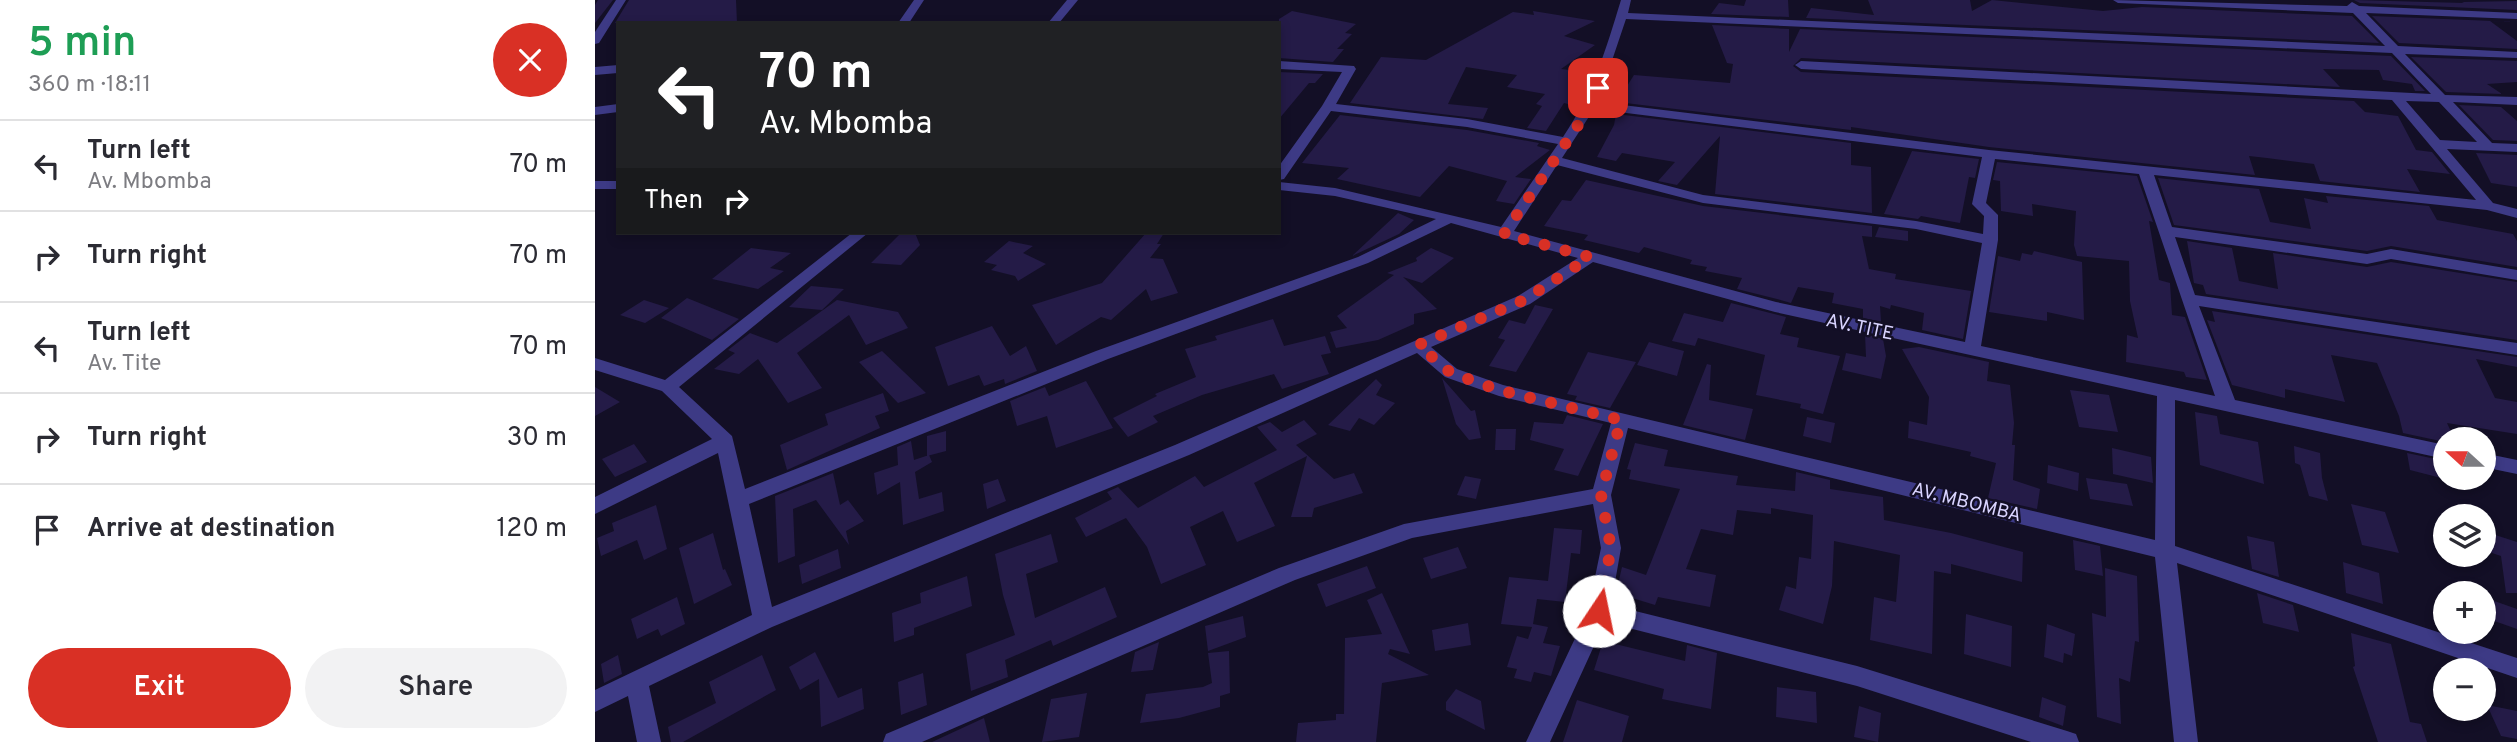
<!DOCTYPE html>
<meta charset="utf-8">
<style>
body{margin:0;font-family:Overpass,sans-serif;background:#f2f2f3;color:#2b2b33;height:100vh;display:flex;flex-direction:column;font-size:26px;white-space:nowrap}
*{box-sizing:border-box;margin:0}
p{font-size:23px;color:#7c7c81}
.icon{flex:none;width:38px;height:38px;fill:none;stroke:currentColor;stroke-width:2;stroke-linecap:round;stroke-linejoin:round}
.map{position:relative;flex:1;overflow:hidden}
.drawer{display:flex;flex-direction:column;background:#fff;width:595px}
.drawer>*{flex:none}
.hud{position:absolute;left:21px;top:21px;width:665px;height:214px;border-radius:0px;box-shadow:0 4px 10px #0003;background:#202124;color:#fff;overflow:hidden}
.needle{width:46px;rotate:291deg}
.fabs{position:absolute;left:1838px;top:427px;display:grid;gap:14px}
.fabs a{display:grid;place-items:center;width:63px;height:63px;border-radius:50%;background:#fff;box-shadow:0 4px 10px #0003;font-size:35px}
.pin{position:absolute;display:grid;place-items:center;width:60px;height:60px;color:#fff;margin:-30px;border-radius:14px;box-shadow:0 4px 10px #0006}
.me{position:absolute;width:77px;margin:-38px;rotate:11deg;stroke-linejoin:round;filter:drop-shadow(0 0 5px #0008)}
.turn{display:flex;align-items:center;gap:24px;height:147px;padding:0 28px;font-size:32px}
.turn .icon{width:91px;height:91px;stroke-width:2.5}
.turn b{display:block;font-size:49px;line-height:60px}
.then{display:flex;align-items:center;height:66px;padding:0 28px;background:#0003;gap:14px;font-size:26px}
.round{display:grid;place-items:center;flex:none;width:74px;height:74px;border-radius:37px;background:#f2f2f3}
.head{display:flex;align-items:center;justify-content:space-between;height:119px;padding:0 28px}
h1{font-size:42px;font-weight:600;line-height:52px;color:#1e9e55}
.button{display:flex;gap:14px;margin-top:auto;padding:14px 28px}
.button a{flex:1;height:80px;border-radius:42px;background:#d93025;color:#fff;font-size:28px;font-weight:600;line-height:80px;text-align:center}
.button a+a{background:#f2f2f3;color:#2b2b33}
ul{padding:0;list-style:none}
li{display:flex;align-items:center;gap:21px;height:91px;padding:0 28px;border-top:2px solid #e1e1e2}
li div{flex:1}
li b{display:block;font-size:26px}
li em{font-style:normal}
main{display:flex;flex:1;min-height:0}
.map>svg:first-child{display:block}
.building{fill:#241b47}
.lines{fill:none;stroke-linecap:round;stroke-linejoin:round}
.minor{fill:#3d3a85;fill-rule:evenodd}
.route{stroke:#d93025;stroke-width:12;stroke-dasharray:0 21.6}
.labels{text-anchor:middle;stroke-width:5;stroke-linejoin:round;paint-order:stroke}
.street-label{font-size:19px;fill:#d9d4ff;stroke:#130f26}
</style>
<main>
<section class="drawer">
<div class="head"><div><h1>5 min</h1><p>360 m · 18:11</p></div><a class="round" style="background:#d93025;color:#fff"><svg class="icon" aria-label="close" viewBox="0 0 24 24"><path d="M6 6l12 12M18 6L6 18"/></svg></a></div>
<ul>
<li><svg class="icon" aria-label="left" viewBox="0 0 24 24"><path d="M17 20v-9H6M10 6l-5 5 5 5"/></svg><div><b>Turn left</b><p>Av. Mbomba</p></div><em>70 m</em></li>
<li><svg class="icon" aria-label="right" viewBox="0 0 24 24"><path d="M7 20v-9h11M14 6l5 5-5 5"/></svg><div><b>Turn right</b></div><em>70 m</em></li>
<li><svg class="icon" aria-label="left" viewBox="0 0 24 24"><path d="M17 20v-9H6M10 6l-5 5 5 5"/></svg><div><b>Turn left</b><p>Av. Tite</p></div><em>70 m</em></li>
<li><svg class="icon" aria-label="right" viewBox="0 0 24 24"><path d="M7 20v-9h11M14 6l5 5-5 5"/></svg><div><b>Turn right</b></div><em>30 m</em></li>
<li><svg class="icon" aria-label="arrive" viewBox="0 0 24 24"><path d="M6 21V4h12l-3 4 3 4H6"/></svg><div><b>Arrive at destination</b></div><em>120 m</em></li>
</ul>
<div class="button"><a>Exit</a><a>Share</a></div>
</section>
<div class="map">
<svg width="1922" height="742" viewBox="0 0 1922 742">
<rect width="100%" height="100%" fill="#130f26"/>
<path class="building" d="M3,0H18L0,23V5Z
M34,0H141L142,23H20Z
M1151,0H1193L1194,17L1116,14L1124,3L1149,6Z
M1273,0H1375L1377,11L1397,0L1508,11L1547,7L1757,16L1784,43L1211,18L1216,8L1279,15Z
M1759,0L1869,3L1867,2L1922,1V10L1765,3Z
M697,11L761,24L750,33L757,34L742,49H749L738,62L684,58V19Z
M938,11L1000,21L969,36L1000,45L966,69L985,71L979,85L989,86L973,104L969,103L951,131L932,128L947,106L941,104L950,94L912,87L922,75L871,67L853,104L893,108L888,119L755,103L786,57L831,60L918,12L939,15Z
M1777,16L1922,22L1895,21L1922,41V49L1804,43Z
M1117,25L1194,29V52L1205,29L1796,56L1830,91H1820L1817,84L1788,80L1784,70L1728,69L1745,87L1206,58L1198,66L1206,72L1759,101L1770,112L1803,116L1821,150L1837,152L1855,174L1812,169L1825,192L1725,181L1719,164L1672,158L1654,156L1660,175L1394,147L1256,127V130L1022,102L1039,75L1135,83L1138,64L1132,63Z
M1816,57L1922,61V82L1892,84L1907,94L1851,92Z
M684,72L728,74L720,83H714L684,119Z
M1864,105L1906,107L1922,121V141L1898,140Z
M1021,114L1256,143V165L1276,167L1277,213L1120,194L1125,136L1082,185L1063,181L1080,162L1027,153L1021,161L1002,157L1019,125Z
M745,115L872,130L944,143L942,146L955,150L920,177L936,179L919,204L901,201L912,181L854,166L825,197L742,179L754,168L707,163Z
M1317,151L1384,159L1380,178L1374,177L1365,223L1326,216L1323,219L1289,214Z
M1881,153L1922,155V187L1896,183Z
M1402,162L1542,176L1558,222L1554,221L1564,280L1575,283L1577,315L1590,317L1612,380L1591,377L1589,372L1531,362L1532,335L1543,338L1535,301L1534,261L1482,256L1479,245L1481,211L1437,204L1438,216L1406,211L1405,181L1398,180Z
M1563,178L1664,189L1675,222L1716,229L1709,198L1733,203L1731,196L1834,206L1842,220L1918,234L1922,241V267L1796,246L1772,251L1579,225Z
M991,180L1108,206L1277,226V237L1267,236L1274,269L1301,274L1300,279L1376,291L1368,339L1327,330L1329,313L1296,305L1295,309L1285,306L1286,322L1268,318V309L1237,303L1239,293L1203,287L1196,303L1182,299L1142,289L1147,278L1110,271L1112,267L1095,264L1097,260L1049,247L1044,253L989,240L993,235L949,226L967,200L976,201Z
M803,213L819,220L804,234L757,256Z
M1284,227L1313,231V241L1280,237Z
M306,233H320L325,245L306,265L276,263Z
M551,233H569L562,244H566L555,258L568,259L583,293L556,301L551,289L516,320L506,317L461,345L437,305L507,283Z
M414,241L438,246L428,253L451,264L423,281L420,276L396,270L402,265L389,262Z
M1592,241L1637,248L1644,281L1683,289L1678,253L1772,267L1796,262L1922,282V340L1611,294L1608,285L1599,283Z
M156,248L196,253L175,268L189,271L163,289L117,279Z
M836,248L859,258L827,283L808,277L842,309L819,314V324L783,340L741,348L735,332L752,328L742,316L799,275L792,273L822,261L821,258Z
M1439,251L1487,262L1489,320L1452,312V321L1394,312L1403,256L1425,261L1427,253L1437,255Z
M216,286L249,289L227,310L194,307Z
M92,298L144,319L117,340L66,318Z
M49,300L74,308L50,323L25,315Z
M242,300L303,312L313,328L271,345L254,315L202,353L227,388L193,403L163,359L144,374L119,369L140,353L133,350L155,333L182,343Z
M1136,303L1191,317L1185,334L1204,338L1202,347L1245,356L1228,414L1205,408L1206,404L1161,395L1170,355L1103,338L1100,346L1077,341L1089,313L1128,322Z
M940,305L958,309L921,372L894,366L910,340L903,338L914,320L930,324Z
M1617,311L1922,357V367L1881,359L1900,398L1922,402V434L1852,423L1858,436L1850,434V442L1808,433L1804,416L1782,363L1736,355L1750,402L1690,389V398L1637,385L1612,320L1620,322Z
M678,319L689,346L730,336L736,353L726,355L734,374L687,389L679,374L607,395L558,416L563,422L533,437L518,418L562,396L560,394L601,377L590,349L622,340L620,336Z
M397,326L415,356L431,346L442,371L410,384L409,379L389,386L384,375L353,386L340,347Z
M1270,334L1288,339L1291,356L1286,379L1247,370L1251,353L1271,357Z
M1054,342L1089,351L1082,376L1042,365Z
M1324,347L1394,362L1392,381L1415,385L1419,423L1417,445H1420L1418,480L1445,489L1442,509L1393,498L1401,463L1375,456L1376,452L1313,438L1314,421L1332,425L1334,397L1307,349Z
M287,351L331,393L303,403L264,362Z
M993,352L1041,362L1015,408L980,400L982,396L972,394Z
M1112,364L1116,365L1114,400L1158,409L1150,440L1088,425Z
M847,378L876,411L880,410L886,438L874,440L861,424Z
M781,379L787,385L781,395L800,403L779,425L764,418L755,431L733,425Z
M491,381L518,428L461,448L452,416L422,426L415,401L450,387L454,396Z
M0,387L25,402L0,416Z
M1475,390L1514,395L1523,432L1484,427Z
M288,393L294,411L280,416L285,428L192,470L185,445L233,425L230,414Z
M1600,412L1622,416L1625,434L1663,442L1669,484L1605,465Z
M972,415L1008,424L983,476L959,470L969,449L935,440L939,422L968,424Z
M1212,417L1240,423L1236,443L1208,436Z
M709,420L722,434L701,445L739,479L759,473L768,493L719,508L717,517H696L712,456L659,483L680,526L642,542L628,511L595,527L611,565L566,584L552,547L531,518L491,537L480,518L517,499L512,492L523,487L543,508L600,476L609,487L682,450L662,427L675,422L687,432Z
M901,429H921L920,450H900Z
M351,431V451L332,456V436Z
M316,441L319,460L334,455L337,462L320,472L324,499L347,492L349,511L308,525L305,482L282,495L279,473L303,465L302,447Z
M1040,443L1073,450L1069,466L1143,476L1141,485L1200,491L1201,472L1235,480V489L1288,497L1289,520L1356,533L1428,552L1427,582L1356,564V574L1339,571L1337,654L1275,640L1279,597L1301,602L1305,555L1239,541L1237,586L1228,624L1184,610L1191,586L1201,589L1204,557L1216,559L1218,515L1176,508V514L1142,510L1138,535L1106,529L1091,569L1121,575L1115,607L1063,597L1060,605L1021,593L1027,567L1051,575L1085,489L1034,479L1036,470L1032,469Z
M39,444L52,462L20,477L7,459Z
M1699,446L1725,453L1727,478L1733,501L1714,496L1705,465L1700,463Z
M1517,448L1556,457L1558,483L1518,474Z
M1812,453L1850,461V479L1815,470Z
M1453,465L1484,473L1483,491L1452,483Z
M238,473L245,505L253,500L269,521L251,531L254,545L221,500L198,509L200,556L183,563L180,496Z
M870,476L886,479L881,499L862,495Z
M1491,478L1532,484L1538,506L1495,499Z
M403,479L411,501L392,509L388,484Z
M1756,504L1790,512L1804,553L1767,545Z
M61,505L72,549L49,560L42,540L6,556L2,538L19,531L17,523Z
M959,528L987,530L985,554L976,553L970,602L942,599L938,624L953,627L948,643L965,646L956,676L939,672L936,682L919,678L922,669L912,667L922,636L933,639L937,627L906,624L914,577L953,581Z
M1888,531L1922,542V593H1911L1906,556L1888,550Z
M118,533L128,570L130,569L137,585L99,604L84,548Z
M456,534L463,562L431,574L440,618L510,587L522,617L458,646L456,640L410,660L413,677L376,691L371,654L420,635L408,595L400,554Z
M1652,536L1679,542L1684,577L1657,569Z
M1478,540L1505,546L1508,576L1480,570Z
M863,547L872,568L836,579L828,558Z
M243,549L246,568L207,584L204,565Z
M1748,562L1784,573L1788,604L1751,593Z
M772,566L781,588L731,607L722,584Z
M1510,568L1542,576L1544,642L1540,641L1535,682L1524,678L1526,724L1502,717L1497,613L1511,617Z
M372,576L377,606L319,628V635L299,642L297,613L326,603L325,593Z
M787,593L815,654L795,649L793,654L834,675L787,683L781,742H701L703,723L741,720V714H749L750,638L787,634L772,600Z
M1662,593L1698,605L1704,632L1668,623Z
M82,597L90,624L66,636L63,629L42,639L36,619Z
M1888,597L1922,609V629L1888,617Z
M1371,614L1417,626L1416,667L1369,654Z
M648,616L651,637L613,651L610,626Z
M873,623L876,645L840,651L837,630Z
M1452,624L1480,634L1477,656L1469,653L1468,663L1449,657Z
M1756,633L1796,644L1815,722L1826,724L1832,742H1783L1758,667L1760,666Z
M1008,641L1090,661L1092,645L1122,653L1116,709L1067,699L1069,689L999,670Z
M564,642L558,670L536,672L540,652Z
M634,651L635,693L625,696V707L584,718L545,723L551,694L608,687L617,683L613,653Z
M220,652L243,698L267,688L269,709L226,727L224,679L205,690L194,667Z
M23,655L27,674L9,683L6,664Z
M167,655L181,690L88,742H76L73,727L121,703L114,682Z
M328,673L332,705L306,715L303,682Z
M1182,687L1221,692L1222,723L1181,717Z
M861,689L886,701L890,730L851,710V702Z
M492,693L484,737L447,742L456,699Z
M1447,697L1471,706L1468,726L1444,717Z
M982,700L1034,716L1027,742H968Z
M1892,705L1922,711V739L1906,736Z
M1264,706L1286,713L1283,742L1259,737Z
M389,718L395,742H337Z"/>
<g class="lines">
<path class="minor" d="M21,0H31L4,43L0,44V32Z
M319,0H329L314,23H303Z
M472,0H483L464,23H453Z
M1026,0H1036L1033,13L1790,46L1758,13L1523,3L1518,0L1752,6L1757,2L1764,6L1922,13V19L1771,13L1803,46L1922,52V58L1810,54L1850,95L1922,97V105L1858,102L1897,143L1922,144V152L1852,149L1898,203L1922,209V218L1892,210L1559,175L1577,227L1772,254L1796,249L1922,270V280L1796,259L1772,264L1580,237L1600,295L1922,343V355L1604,306L1640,400L1850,445V459L1580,400V546L1922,658V678L1582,563L1603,742H1579L1560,557L1033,428L1016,495L1026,548L1016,605L1262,666L1472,731L1481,734L1484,742H1436L1262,686L1010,622L955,742H931L993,611L1006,548L998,504L817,538L700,580L327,742H288L291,734L684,568L809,524L998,489L1016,423L904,396L850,377L822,353L594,455L177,627L54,686L66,742H42L33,696L0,712V690L157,615L123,453L0,514V497L117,439L67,391L0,370V358L70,380L257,233H273L84,387L137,436L150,489L501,351L763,257L841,219L740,196L684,190V182L740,188L906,227L963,144L872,127L736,111L689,179L684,180V166L727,106L747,72L684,69V61L759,66L761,69L741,104L872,119L968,137C999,91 1010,52 1026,0ZM1031,19L1797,53L1836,94L1206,61L1200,65L1206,69L1797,100L1881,200L1394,150L1003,102ZM1811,101L1844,102L1882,142L1845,140ZM999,109L1387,157L1377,204L1389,216L1388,234L1321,221L1108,195L967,158ZM1400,159L1544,174L1620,396L1386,346L1403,240V215L1391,203ZM962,165L1108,203L1321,229L1387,243L1370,342L1181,302L919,231ZM856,223L983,258L923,296L580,445L177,607L154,504L513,359L773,263ZM998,262L1180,312L1562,396L1560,540L908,385L862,369L836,347L935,304Z
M23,65V73L0,75V67Z
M23,104V112L0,115V107Z
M0,181H23V189H0Z
M1888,453L1922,460V474L1888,467Z"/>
</g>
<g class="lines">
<path class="route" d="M1003,88L996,106L909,234L995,257L929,300L823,345L856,373L904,390L1026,420L1006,495L1016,548L1004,611"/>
</g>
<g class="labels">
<g class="street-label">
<text transform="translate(1265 326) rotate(12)" y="7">AV. TITE</text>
<text transform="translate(1372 501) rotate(14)" y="7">AV. MBOMBA</text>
</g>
</g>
</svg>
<div class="fabs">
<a><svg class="needle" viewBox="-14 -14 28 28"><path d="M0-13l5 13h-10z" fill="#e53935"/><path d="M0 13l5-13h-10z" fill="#7c7c81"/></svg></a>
<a><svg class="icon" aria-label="layers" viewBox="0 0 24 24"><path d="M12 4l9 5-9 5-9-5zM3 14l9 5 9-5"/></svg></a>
<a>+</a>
<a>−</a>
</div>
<div class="pin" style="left:1003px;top:88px;background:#d93025"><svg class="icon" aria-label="arrive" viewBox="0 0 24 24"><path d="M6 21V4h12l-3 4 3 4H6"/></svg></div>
<svg class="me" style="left:1004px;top:611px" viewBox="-20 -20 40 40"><circle r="19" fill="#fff"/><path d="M0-13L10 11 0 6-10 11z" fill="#d93025"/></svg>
<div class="hud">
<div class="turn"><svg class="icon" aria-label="left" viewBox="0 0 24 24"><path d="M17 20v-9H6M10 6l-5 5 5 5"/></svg><div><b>70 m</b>Av. Mbomba</div></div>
<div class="then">Then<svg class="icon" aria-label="right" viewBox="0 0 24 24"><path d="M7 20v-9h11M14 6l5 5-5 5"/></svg></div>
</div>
</div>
</main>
